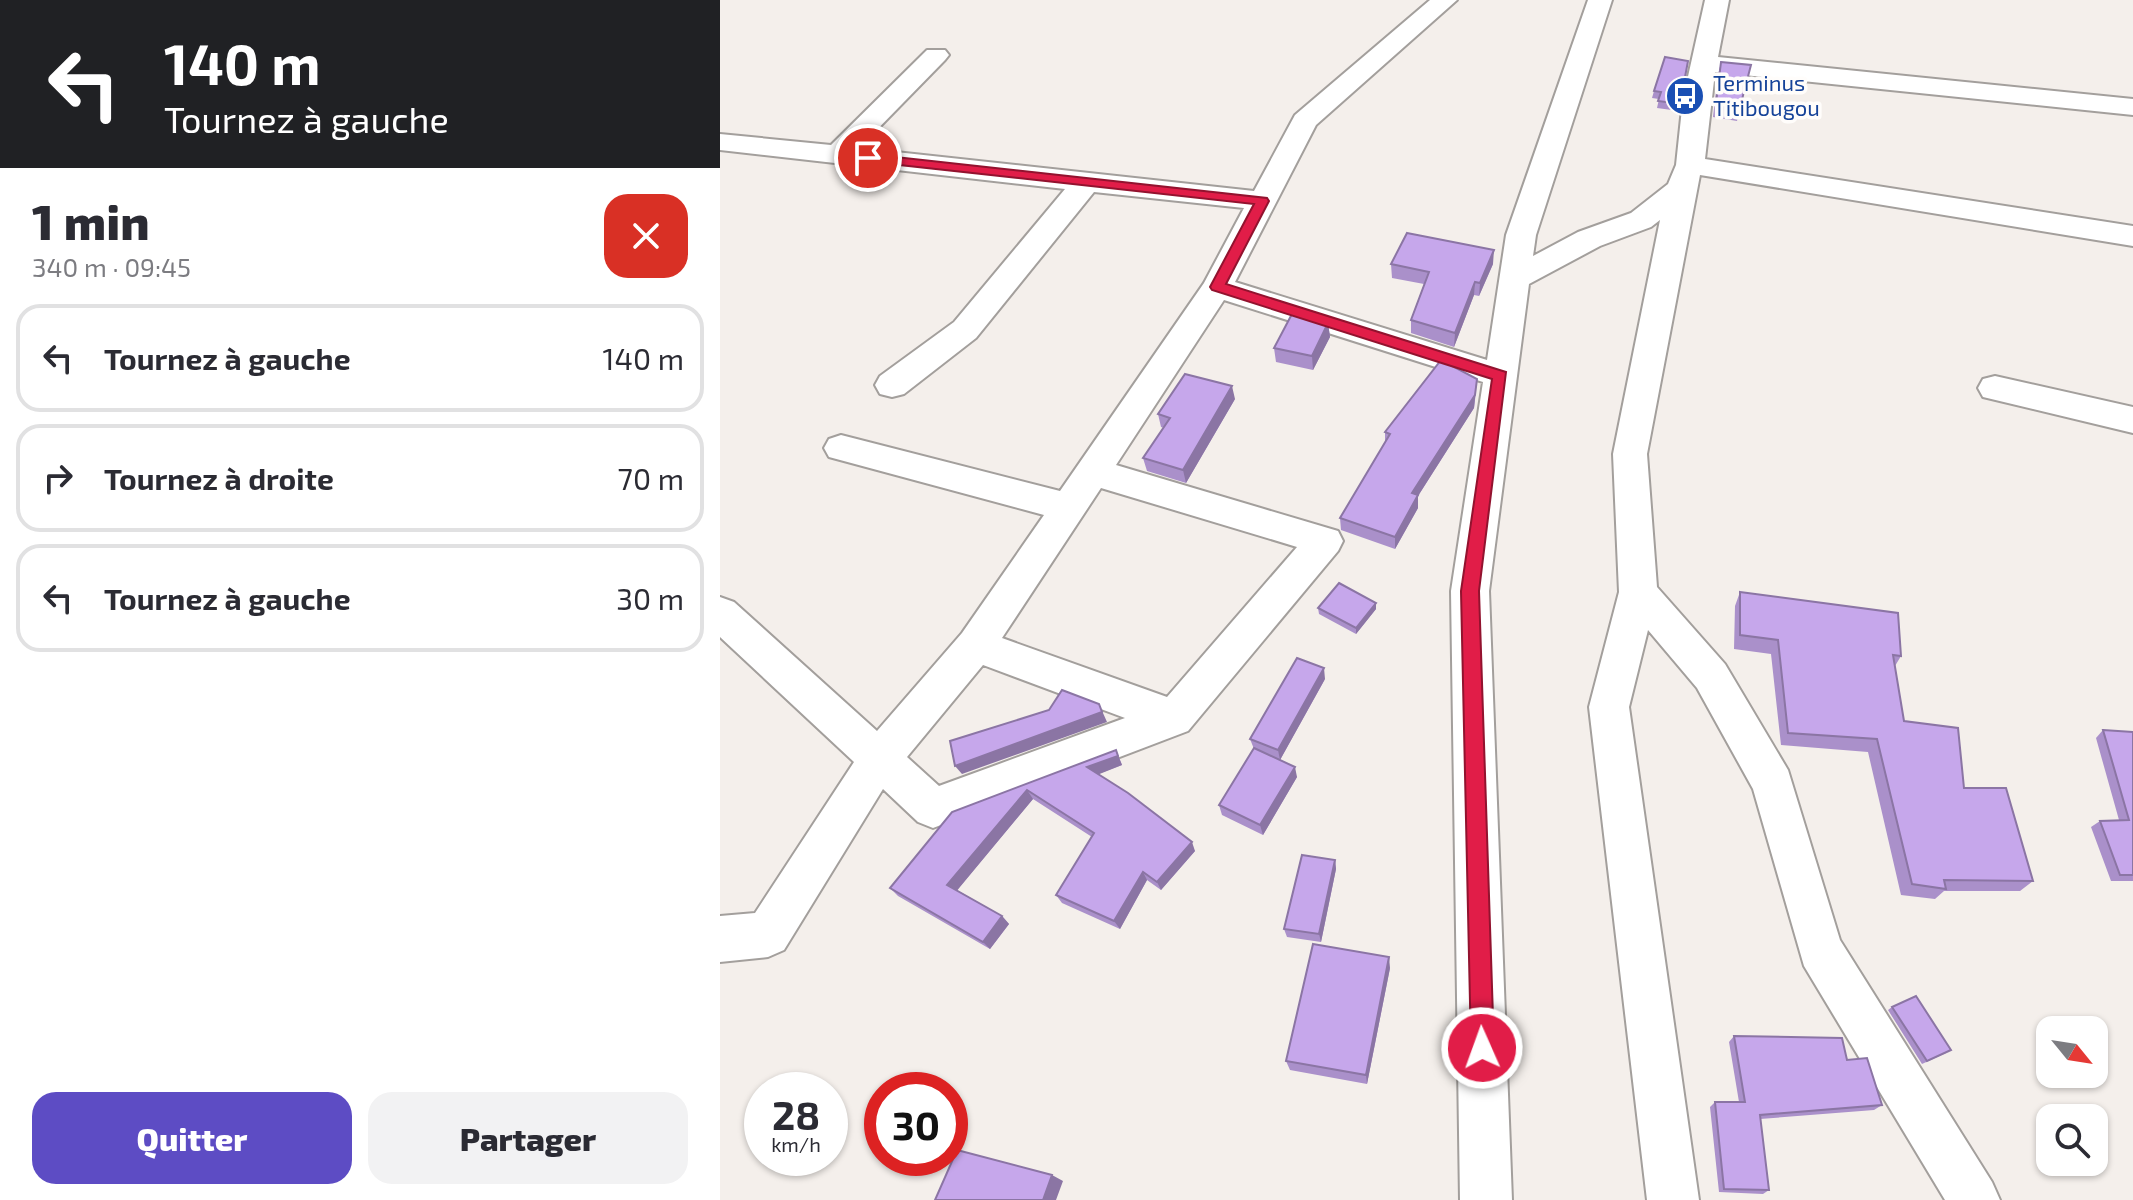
<!DOCTYPE html>
<html lang="fr">
<meta charset="utf-8">
<style>
body{margin:0;font-family:"Exo 2",sans-serif;background:#f2f2f3;color:#2b2b33;height:100vh;display:flex;flex-direction:column;font-size:30px;white-space:nowrap}
*{box-sizing:border-box;margin:0}
p{font-size:26px;color:#7c7c81}
.icon{flex:none;width:44px;height:44px;fill:none;stroke:currentColor;stroke-width:2;stroke-linecap:round;stroke-linejoin:round}
.map{position:relative;flex:1;overflow:hidden}
.sheet{display:flex;flex-direction:column;background:#fff;width:720px}
.sheet>*{flex:none}
.banner{background:#202124;color:#fff;overflow:hidden}
.needle{width:52px;rotate:120deg}
.buttons{position:absolute;left:1316px;top:1016px;display:grid;gap:16px}
.buttons a{display:grid;place-items:center;width:72px;height:72px;border-radius:16px;background:#fff;box-shadow:0 2px 6px #0004;font-size:40px}
.speed{position:absolute;left:24px;top:1072px;display:flex;gap:16px;font-size:40px;font-weight:700;text-align:center}
.speed>*{display:grid;place-content:center;width:104px;height:104px;border-radius:50%;background:#fff;box-shadow:0 2px 6px #0004;line-height:1}
.speed small{font-size:20px;font-weight:400}
.speed .limit{border:12px solid #d22;background:#fff;color:#111}
.pin{position:absolute;display:grid;place-items:center;width:68px;height:68px;color:#fff;margin:-34px;border:4px solid #fff;border-radius:50%;box-shadow:0 2px 8px #0007}
.me{position:absolute;width:88px;margin:-44px;rotate:358deg;stroke-linejoin:round;filter:drop-shadow(0 0 6px #0008)}
.turn{display:flex;align-items:center;gap:28px;height:168px;padding:0 32px;font-size:36px}
.turn .icon{width:104px;height:104px;stroke-width:2.5}
.turn b{display:block;font-size:56px;line-height:68px}
.round{display:grid;place-items:center;flex:none;width:84px;height:84px;border-radius:24px;background:#f2f2f3}
.headline{display:flex;align-items:center;justify-content:space-between;height:136px;padding:0 32px}
h1{font-size:48px;font-weight:800;line-height:60px}
.action{display:flex;gap:16px;margin-top:auto;padding:16px 32px}
.action a{flex:1;height:92px;border-radius:24px;background:#5d4cc4;color:#fff;font-size:32px;font-weight:800;line-height:92px;text-align:center}
.action a+a{background:#f2f2f3;color:#2b2b33}
ul{padding:0;list-style:none}
li{display:flex;align-items:center;gap:24px;height:108px;margin:0 16px 12px;padding:0 16px;border:4px solid #e1e1e2;border-radius:24px}
li div{flex:1}
li b{display:block;font-size:30px}
li em{font-style:normal}
main{display:flex;flex:1;min-height:0}
.map>svg:first-child{display:block}
.lines{fill:none;stroke-linecap:round;stroke-linejoin:round}
.minor-casing{stroke:#a39f9c;stroke-width:4}
.minor{fill:#fff;fill-rule:evenodd}
.wall{fill:#aa90ca}
.shaded-wall{fill:#8b75a4}
.building{fill:#c6a7eb;stroke:#8b75a4;stroke-width:2}
.route{fill:#e11d48;stroke:#92132f;stroke-width:2}
.labels{text-anchor:middle;stroke-width:7;stroke-linejoin:round;paint-order:stroke}
.far-transit-label{font-size:22px;fill:#164399;stroke:#fffdfb;text-anchor:start}
</style>
<main>
<section class="sheet">
<div class="banner">
<div class="turn"><svg class="icon" aria-label="left" viewBox="0 0 24 24"><path d="M17 20v-9H6M10 6l-5 5 5 5"/></svg><div><b>140 m</b>Tournez à gauche</div></div>
</div>
<div class="headline"><div><h1>1 min</h1><p>340 m · 09:45</p></div><a class="round" style="background:#d93025;color:#fff"><svg class="icon" aria-label="close" viewBox="0 0 24 24"><path d="M6 6l12 12M18 6L6 18"/></svg></a></div>
<ul>
<li><svg class="icon" aria-label="left" viewBox="0 0 24 24"><path d="M17 20v-9H6M10 6l-5 5 5 5"/></svg><div><b>Tournez à gauche</b></div><em>140 m</em></li>
<li><svg class="icon" aria-label="right" viewBox="0 0 24 24"><path d="M7 20v-9h11M14 6l5 5-5 5"/></svg><div><b>Tournez à droite</b></div><em>70 m</em></li>
<li><svg class="icon" aria-label="left" viewBox="0 0 24 24"><path d="M17 20v-9H6M10 6l-5 5 5 5"/></svg><div><b>Tournez à gauche</b></div><em>30 m</em></li>
</ul>
<div class="action"><a>Quitter</a><a>Partager</a></div>
</section>
<div class="map">
<svg width="1413" height="1200" viewBox="0 0 1413 1200">
<rect width="100%" height="100%" fill="#f4efeb"/>
<g class="lines">
<g class="minor-casing">
<path id="minor" d="M710,0H737L596,125L515,282L767,360L786,235L868,0H892L816,235L813,256L858,232L911,213L948,184L956,165L963,99L985,0H1009L998,57L1413,99V115L995,72L985,159L1413,226V246L980,175L927,454L937,587L1005,664L1068,770L1120,940L1272,1182L1280,1200H1225L1084,966L1033,789L977,688L928,630L909,707L979,1200H927L869,707L899,592L893,454L940,220L931,227L880,246L809,284L769,591L792,1200H740L731,591L763,382L504,300L396,465L618,531L623,541L618,551L468,731L213,828L198,822L163,789L64,950L48,957L0,962V916L35,913L134,762L0,637V597L14,602L157,731L242,633L324,515L109,457L104,448L109,439L121,435L340,491L484,283L524,208L374,192L256,338L184,394L172,397L160,394L155,385L160,376L234,322L345,189L0,150V134L111,145L207,50H225L229,55L225,60L139,148L534,191L575,115ZM381,488L577,547L447,697L282,638ZM263,665L405,718L219,786L187,757Z
M1275,376L1413,407V433L1263,397L1258,388L1263,379Z"/>
</g>
<use href="#minor" class="minor"/>
</g>
<path class="wall" d="M968,61L959,111L937,108L939,99L932,98L934,91Z
M1001,62L1031,65L1017,121L993,117L998,75Z
M671,264H773L759,296L754,295L734,347L691,333V320L704,284L672,278Z
M608,323L610,337L593,370L556,362L554,348Z
M756,392L754,408L698,496V508L675,549L621,530L620,518L665,442V432Z
M515,399L466,483L427,471L423,458L444,428L441,427L438,414Z
M1020,592L1181,656L1175,666L1184,721L1244,788L1313,881L1300,891H1224L1215,899L1181,895L1148,752L1061,745L1051,654L1014,649L1015,606Z
M598,608L656,609L636,634L599,614Z
M605,679L560,760L577,777L543,835L502,815L499,805L534,749L530,739Z
M1383,730L1413,732V881H1391L1371,827L1380,821L1399,820L1376,738Z
M396,750L402,765L378,774L475,851L441,890L427,880L400,929L342,903L336,895L372,837L313,799L237,890L282,916L289,924L270,949L178,896L170,888L232,812Z
M615,860L616,869L601,942L567,937L564,929Z
M670,968L647,1084L570,1070L566,1061Z
M1172,1007L1226,1053L1202,1064L1168,1010Z
M1014,1036L1127,1060L1162,1105L1154,1110L1040,1119L1049,1190L1043,1194L999,1192L990,1107L995,1102H1019L1009,1042Z"/>
<path class="shaded-wall" d="M774,250L773,264L759,296L760,283Z
M755,282L754,295L734,347L735,333Z
M608,323L610,337L593,370L592,356Z
M757,379L754,408L698,496V508L675,549V537L692,493Z
M512,386L515,399L466,483L463,470Z
M656,603V609L636,634V628Z
M604,668L605,679L560,760L558,750Z
M379,704L387,722L242,774L235,766Z
M396,750L402,765L372,777L367,767Z
M575,767L577,777L543,835L540,825Z
M307,790L313,799L235,893L227,885Z
M472,842L475,851L441,890L437,882Z
M615,860L616,869L601,942L599,934Z
M423,872L427,880L400,929L394,921Z
M282,916L289,924L270,949L263,942Z
M669,957L670,968L647,1084L646,1075Z
M332,1175L343,1181L336,1200H323Z"/>
<path class="building" d="M945,57L968,61L960,104L938,101L941,92L934,91Z
M1001,62L1031,65L1020,107L996,103Z
M687,233L774,250L760,283L755,282L735,333L691,320L709,272L671,264Z
M573,312L608,323L592,356L554,348Z
M721,360L757,379L755,395L692,493L698,495L675,537L620,518L670,434L665,432Z
M465,374L512,386L463,470L423,458L450,418L438,414Z
M619,583L656,603L636,628L598,608Z
M1020,592L1178,613L1181,656L1173,655L1184,721L1238,728L1244,788H1286L1313,881L1224,880L1226,889L1192,884L1157,739L1068,733L1058,640L1020,635Z
M577,658L604,668L558,750L530,739Z
M342,690L379,704L382,712L235,766L230,741L329,710Z
M1383,730L1413,732V875H1400L1380,821L1409,820Z
M534,748L575,767L540,825L499,805Z
M396,750L398,756L367,767L408,793L472,842L437,882L423,872L394,921L336,895L374,833L307,790L227,885L282,916L263,942L170,888L232,812Z
M582,855L615,860L599,934L564,929Z
M593,944L669,957L646,1075L566,1061Z
M1196,996L1231,1050L1207,1061L1172,1007Z
M1014,1036L1122,1038L1127,1060L1147,1058L1162,1105L1040,1115L1049,1190L1004,1189L995,1102H1025Z
M237,1150L332,1175L323,1200H215Z"/>
<path class="route" d="M148,154L547,198L549,201L506,284L786,372L759,591L774,1048L771,1056L762,1059L754,1056L751,1048L741,591L772,379L492,290L490,287L534,204L143,161L141,158Z"/>
<defs>
<g id="bus-disc" transform="scale(2)"><circle r="9.5" fill="#1a4fb4" stroke="#fffdfb"/><path d="M-5-6H5V4H4V6H2V4H-2V6H-4V4H-5ZM-3.5-4V0h7V-4ZM-3.5 1.2v1.5H-2V1.2ZM2 1.2v1.5H3.5V1.2Z" fill="#fff"/></g>
</defs>
<g fill-rule="evenodd">
<use href="#bus-disc" x="965" y="96"/>
</g>
<g class="labels">
<g class="far-transit-label">
<text x="993" y="91">Terminus<tspan x="993" dy="25">Titibougou</tspan></text>
</g>
</g>
</svg>
<div class="buttons">
<a><svg class="needle" viewBox="-14 -14 28 28"><path d="M0-13l5 13h-10z" fill="#e53935"/><path d="M0 13l5-13h-10z" fill="#7c7c81"/></svg></a>
<a><svg class="icon" aria-label="search" viewBox="0 0 24 24"><circle cx="10" cy="10" r="6"/><path d="M15 15l6 6"/></svg></a>
</div>
<div class="speed"><div>28<small>km/h</small></div><div class="limit">30</div></div>
<div class="pin" style="left:148px;top:158px;background:#d93025"><svg class="icon" aria-label="arrive" viewBox="0 0 24 24"><path d="M6 21V4h12l-3 4 3 4H6"/></svg></div>
<svg class="me" style="left:762px;top:1048px" viewBox="-20 -20 40 40"><circle r="17" fill="#e11d48" stroke="#fff" stroke-width="3"/><path d="M0-11L8 9 0 5-8 9z" fill="#fff"/></svg>
</div>
</main>
